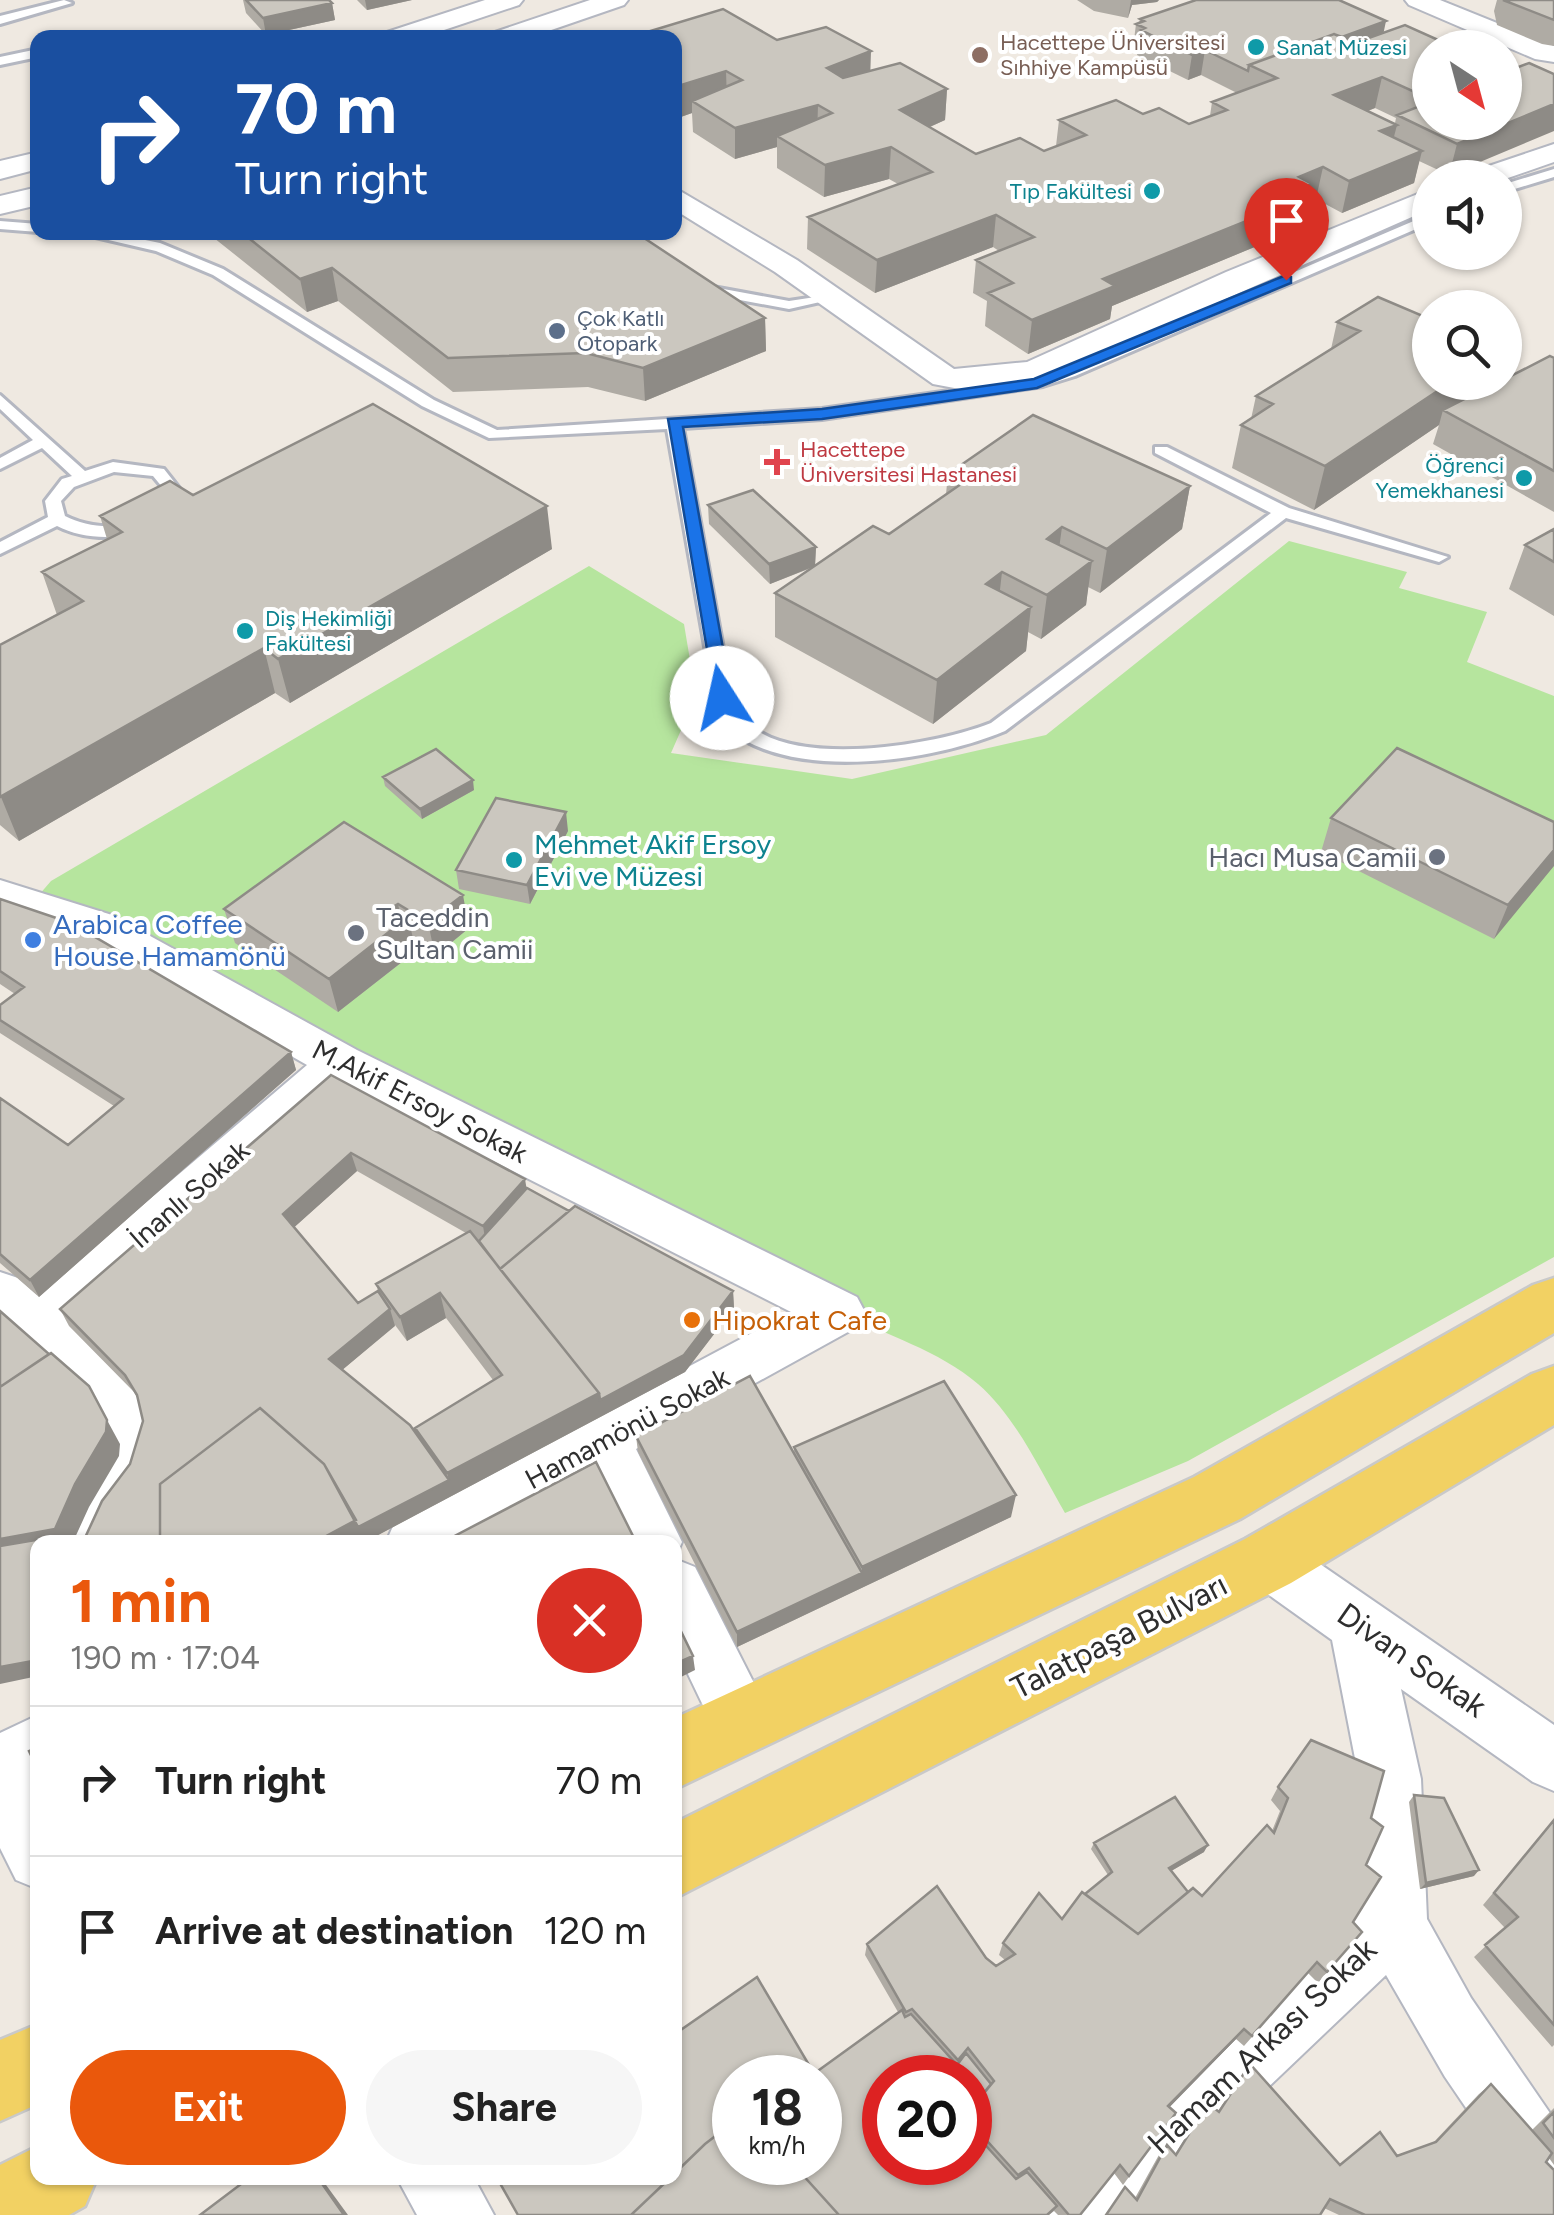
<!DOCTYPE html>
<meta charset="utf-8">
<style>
body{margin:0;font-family:Figtree,sans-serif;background:#f6f6f6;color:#222;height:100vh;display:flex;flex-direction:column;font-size:38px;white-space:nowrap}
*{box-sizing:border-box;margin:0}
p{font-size:32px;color:#767676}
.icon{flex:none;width:55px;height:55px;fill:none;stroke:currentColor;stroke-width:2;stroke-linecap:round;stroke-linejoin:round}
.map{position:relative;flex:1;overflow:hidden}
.sheet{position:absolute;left:30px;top:1535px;width:652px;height:650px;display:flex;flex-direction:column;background:#fff;border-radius:20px;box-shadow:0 2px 8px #0004}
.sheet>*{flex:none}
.banner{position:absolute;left:30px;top:30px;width:652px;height:210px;border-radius:20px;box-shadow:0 2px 8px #0004;background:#1a4fa0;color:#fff;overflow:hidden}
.needle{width:65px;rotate:144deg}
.fabs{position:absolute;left:1412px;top:30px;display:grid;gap:20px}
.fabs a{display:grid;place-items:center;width:110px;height:110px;border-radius:50%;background:#fff;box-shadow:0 2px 8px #0004;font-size:50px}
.speed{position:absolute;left:712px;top:2055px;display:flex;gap:20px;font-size:50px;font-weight:700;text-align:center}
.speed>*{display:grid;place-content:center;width:130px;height:130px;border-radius:50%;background:#fff;box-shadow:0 2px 8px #0004;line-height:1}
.speed small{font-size:25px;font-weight:400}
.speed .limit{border:15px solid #d22;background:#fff;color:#111}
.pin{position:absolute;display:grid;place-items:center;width:85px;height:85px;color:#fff;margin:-102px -42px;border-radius:50% 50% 50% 0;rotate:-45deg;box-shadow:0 0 10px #0007}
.pin .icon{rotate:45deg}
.me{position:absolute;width:110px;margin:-55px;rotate:350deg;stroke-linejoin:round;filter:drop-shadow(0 0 8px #0008)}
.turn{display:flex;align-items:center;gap:35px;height:210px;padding:0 40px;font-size:45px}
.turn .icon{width:130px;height:130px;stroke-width:2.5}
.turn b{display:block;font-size:70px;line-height:85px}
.round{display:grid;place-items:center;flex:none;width:105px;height:105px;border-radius:52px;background:#f6f6f6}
.headline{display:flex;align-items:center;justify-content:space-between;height:170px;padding:0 40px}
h1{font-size:60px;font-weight:700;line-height:75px;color:#ea580c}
.button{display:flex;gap:20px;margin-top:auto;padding:20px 40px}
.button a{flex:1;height:115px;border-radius:60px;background:#ea580c;color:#fff;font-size:40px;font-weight:700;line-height:115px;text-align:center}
.button a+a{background:#f6f6f6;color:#222}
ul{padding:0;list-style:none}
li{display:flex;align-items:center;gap:30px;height:150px;padding:0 40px;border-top:2px solid #e0e0e0}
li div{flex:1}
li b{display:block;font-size:38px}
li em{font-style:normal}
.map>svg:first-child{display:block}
.green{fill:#b6e59e}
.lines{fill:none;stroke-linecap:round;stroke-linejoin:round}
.lane-casing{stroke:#b4b7c1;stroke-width:6}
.street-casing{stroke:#b4b7c1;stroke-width:4}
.primary-casing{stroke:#c9c9c9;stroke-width:5}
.lane{fill:#fff;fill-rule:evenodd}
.street{fill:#fff;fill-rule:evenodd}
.primary{fill:#f2d163;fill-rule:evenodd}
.wall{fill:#afaba4;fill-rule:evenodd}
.shaded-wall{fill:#8e8b86}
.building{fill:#cbc7bf;stroke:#8e8b86;stroke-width:2.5}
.route{fill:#1a73e8;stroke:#114b97;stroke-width:2.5}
.culture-dot{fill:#0f9aa8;stroke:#fff;stroke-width:4}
.education-dot{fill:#8d6e63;stroke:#fff;stroke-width:4}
.service-dot{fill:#5c6f8a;stroke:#fff;stroke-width:4}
.health-dot{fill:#e0444e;stroke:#fff;stroke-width:4}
.worship-dot{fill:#6b7280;stroke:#fff;stroke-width:4}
.shop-dot{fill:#3f7fe0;stroke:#fff;stroke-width:4}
.food-dot{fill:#e8710a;stroke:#fff;stroke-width:4}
.labels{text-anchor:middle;stroke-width:8;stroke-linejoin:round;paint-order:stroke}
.far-education-label{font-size:22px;fill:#785e54;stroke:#fff;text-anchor:start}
.far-culture-label{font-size:22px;fill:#0d838f;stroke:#fff;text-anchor:start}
.far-service-label{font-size:22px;fill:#4e5e75;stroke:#fff;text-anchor:start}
.far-health-label{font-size:22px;fill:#be3a42;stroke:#fff;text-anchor:start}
.culture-label{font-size:28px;fill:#0d838f;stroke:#fff;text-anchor:start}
.worship-label{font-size:28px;fill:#5b616d;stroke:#fff;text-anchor:end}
.shop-label{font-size:28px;fill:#366cbe;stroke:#fff;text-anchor:start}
.street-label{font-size:28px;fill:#2e2e2e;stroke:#fff}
.food-label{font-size:28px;fill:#c56008;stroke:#fff;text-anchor:start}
.near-street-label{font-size:32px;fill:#2e2e2e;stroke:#fff}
</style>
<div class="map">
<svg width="1554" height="2215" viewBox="0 0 1554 2215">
<rect width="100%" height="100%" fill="#efe9e1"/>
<path class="green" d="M1289,541L1407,572L1399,588L1487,612L1467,662L1554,696V1257L1188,1461L1065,1513C1040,1470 1016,1417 978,1384C940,1351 884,1334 839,1312L32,903L51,881L589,566L684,624L696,696L671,753L852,779L1046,735Z"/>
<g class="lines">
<g class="lane-casing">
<path id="lane" d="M64,0L72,3L0,24V16Z
M38,49V57L0,65V57Z
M1554,169V177L1505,192V184Z
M1430,214V223L1075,376L1043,386L822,419L683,428L732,698C739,710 743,721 755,729C806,766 936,745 991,723L1271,513L1155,453V447H1167L1289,508L1448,557L1439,562L1286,518L1005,731C936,760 814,778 746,741C729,732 722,714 714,698L667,429L489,438L422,406L213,275L156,251L74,232H106L160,243L223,269L434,400L497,430L822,409L1035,379L1065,370Z
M0,221L38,224V232L0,229Z
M702,285L789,301L822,296L829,300L789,309L697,292V286Z
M0,395L85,471L113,462L164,469L179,488C169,540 98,547 57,526L0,554V542L48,517L45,501L62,479L72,476L42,448L0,469V458L33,440L0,409ZM114,472L153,476L163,488C154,532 98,533 65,516L61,501L74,487Z"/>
</g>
<g class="street-casing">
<path id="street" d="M485,0H523L519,5L420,38H380L384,33Z
M590,0H628L624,5L528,38H488L492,33Z
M1405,0H1440L1554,46V62L1535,59L1409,5Z
M1554,144V162L1505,179L1467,178L1471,172Z
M38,152V169L0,179V161Z
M38,187V205L0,214V196Z
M675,188L797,260L954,369L1027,362L1226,272L1430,189V209L1046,378L965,390L933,384L775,272L675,210Z
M0,880L112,915L357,1050L857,1297L865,1312L857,1327L636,1449L682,1542L675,1558V1542H626L592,1473L466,1542H386L394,1524L791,1312L345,1086L72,1327L136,1385L163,1440L151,1480L117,1542H60L103,1464L109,1440L98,1419L0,1325V1272L18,1278L37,1295L307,1065L82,937L0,911Z
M1268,1535L1288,1542L1554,1725V1791L1533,1782L1401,1689L1421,1779L1427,1919L1471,1998L1554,2119V2213L1530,2202L1445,2077L1386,1975L1134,2215H1048L1058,2190L1363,1908L1359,1779L1332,1640L1248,1580L1240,1561L1248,1542Z
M675,1559L695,1567L763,1701L772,1722L763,1743L742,1751L721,1743L675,1647Z
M38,1715V1778L32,1781L38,1792V1889L16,1880L0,1848V1733Z
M397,2178H474L494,2215H417Z"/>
</g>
<g class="primary-casing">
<path id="primary" d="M1554,1278V1333L1240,1519L675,1789V1718L1194,1477L1533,1285Z
M1554,1366V1425L1291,1583L675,1898V1823L1245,1539L1532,1374Z
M38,2024V2104L0,2121V2040Z
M38,2146V2178H97L85,2206L69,2215H0V2165Z"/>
</g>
<use href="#lane" class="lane"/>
<use href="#street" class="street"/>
<use href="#primary" class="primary"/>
</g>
<path class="wall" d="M243,0H329L332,3L335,20L266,35L246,13Z
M357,0H412L367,10Z
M1077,0H1159L1157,2L1132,5L1128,18L1094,11Z
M1497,0H1554V46L1542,44L1497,25L1494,11Z
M1140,19L1383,33L1430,48V122H1505L1449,175L1419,161L1414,183L1342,213L1316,199L1308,202L1305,216L1288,223L1286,234L1112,306L1110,319L1028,354L985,326L987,301L973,293L976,260L999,251L993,247L875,293L807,249L808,217L898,184L889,179L824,197L777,168V147L735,159L693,132L692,113L675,119V38H635L634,36L777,40L870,71L947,89L945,120L930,127L976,154L1044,151L1056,146L1059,120L1143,114L1189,124L1210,116L1212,102L1237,93L1201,75L1188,80L1137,55L1138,51L1133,48L1136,24L1139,23ZM1375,108L1396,118L1395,123L1368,111Z
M213,232H635L765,318L766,351L645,401L588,387L453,392L338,301L307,312L214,238Z
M1337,322L1489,387L1554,358V512L1433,444L1439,425L1314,510L1232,468L1241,425L1251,419L1256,396L1331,349Z
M948,474L1190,486L1182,529L1100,593L1088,587L1086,605L1041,639L1028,632L1026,651L933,724L775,637V593L811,568L770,584L709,524L708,505L816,547L815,565L889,534L946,494Z
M193,495L552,549L290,703L275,693L19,841L0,825V645L57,615L42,572L107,539L100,516Z
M1554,529V616L1509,589L1525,545Z
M383,777L474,790L422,819L385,786Z
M1331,818L1554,822L1494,939L1321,852Z
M344,822L469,928L435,956L414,943L416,951L338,1012L235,943L224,909Z
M568,831L530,904L459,889L456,870Z
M0,899L291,1052L296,1070L39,1297L0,1263V1098L68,1145L114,1106L0,1033V1005L15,994L0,984Z
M331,1075L569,1211L733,1291L734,1308L685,1372L365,1542L130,1464L143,1421L138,1399L134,1392L69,1326L60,1309ZM357,1171L466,1233L376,1284L378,1291L358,1303L294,1227ZM446,1318L493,1380L415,1428L417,1434L342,1370L395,1325L407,1341Z
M636,1436L794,1454V1447L1011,1517L737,1647L638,1452Z
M1278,1787L1371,1818L1366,1865L1353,1922L1362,1932L1318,1983L1308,1973L1244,2046L1236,2039L1169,2107L1176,2113L1123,2185L1114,2173L1080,2215H1058L1054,2211L1049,2215H518L812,2075L898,2012L865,1955L867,1944L986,1958L996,1966L1005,1960L999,1955L1003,1943L1062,1919L1085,1894L1108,1875L1091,1849L1094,1843L1204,1852L1171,1871L1188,1892L1202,1896L1272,1831L1280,1811L1271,1800ZM970,2078V2162H885Z
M1414,1795L1474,1876L1420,1889L1409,1802Z
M1554,1820V2045L1552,2047L1474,1957L1505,1928L1483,1905Z
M1250,2064L1340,2165L1397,2156L1432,2144L1479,2094L1491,2084L1532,2130L1554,2108V2165L1549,2158L1546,2162L1554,2215H1339L1324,2208L1135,2198L1160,2153L1167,2145L1175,2154L1208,2103L1218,2111Z"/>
<path class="shaded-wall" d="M365,0H412L367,10Z
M1131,0H1159L1157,2L1132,5L1128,18Z
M332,3L335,20L266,35L263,18Z
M1386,21L1381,45L1277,78L1256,68Z
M1205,50L1201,75L1188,80L1192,55Z
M871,51L870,82L826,99L827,68Z
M726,71L727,102L692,101V113L675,119V87Z
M1382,77L1375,108L1328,126L1334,95Z
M947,89L945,120L898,141L900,110Z
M1554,104V131L1449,175L1457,144Z
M818,105L817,136H777V147L735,159V128Z
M1397,125L1389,156L1380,131Z
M891,147L889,179L824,197L825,165Z
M1422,151L1414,183L1342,213L1349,181Z
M1323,167L1316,199L1308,202L1305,216L1288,223L1286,234L1112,306L1110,319L1028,354L1032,320L1103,279L1282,196L1299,177Z
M996,215L993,247L875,293L877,260Z
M332,268L338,301L307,312L300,279Z
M765,318L766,351L645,401L643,368Z
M1451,382H1490L1487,393L1443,410L1439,425L1314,510L1325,466Z
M1190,486L1182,529L1100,593L1107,549Z
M547,506L552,549L290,703L278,659Z
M1062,527L1056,571L1047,539Z
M816,547L815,566L770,584L769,564Z
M1092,561L1086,605L1041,639L1047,595Z
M1002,572L997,616L986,584Z
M1031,607L1026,651L933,724L937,680Z
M264,648L275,693L19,841L1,797Z
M473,780L474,790L422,819L420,809Z
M566,812L568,831L530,904L527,885Z
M1554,850V866L1494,939L1508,905Z
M463,895L469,928L435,956L428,922Z
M398,904L402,922L408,917L416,951L338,1012L329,979Z
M291,1052L296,1070L39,1297L30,1280Z
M351,1153L357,1171L289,1232L283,1214Z
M525,1179L528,1197L486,1244L483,1226Z
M733,1291L734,1308L685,1372L365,1542H315L356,1520L449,1480L447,1473Z
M440,1293L446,1318L407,1341L400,1317Z
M390,1309L395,1326L335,1376L329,1359Z
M107,1420L120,1444L119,1456L89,1507L73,1542H38L0,1564V1539L75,1484Z
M1016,1495L1011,1517L737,1647V1632L862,1573V1567Z
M693,1656L695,1670L675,1680V1664Z
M38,1660V1676L0,1684V1667Z
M1208,1845L1204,1852L1166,1874L1169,1868Z
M1479,1870L1474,1876L1420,1889L1426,1883Z
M1244,2029L1236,2039L1161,2116L1168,2106Z
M318,2178H321L348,2215H344Z"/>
<path class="building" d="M246,0H329L332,3L263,18Z
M1196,0H1339L1386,21L1342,37L1334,34L1249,65L1248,71L1205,50L1192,55L1141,30L1145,28L1136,24L1144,21L1140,19Z
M1554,0V20L1503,0Z
M723,9L777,40L826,27L871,51L827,68L843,78L900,63L947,89L900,110L976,154L1020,138L1044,151L1086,135L1059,120L1116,100L1143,114L1159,108L1189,124L1227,110L1212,102L1277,78L1249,65L1334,34L1355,43L1405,25L1456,48H1430V99L1382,77L1334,95L1397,125L1380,131L1422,151L1349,181L1323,167L1299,177L1312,184L1282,196L1293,202L1103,279L1115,286L1032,320L988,293L1013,283L976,260L1034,237L996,215L877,260L808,217L932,172L891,147L825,165L777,136L832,113L818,105L735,128L692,101L742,80L726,71L675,87V38H637L634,36Z
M1529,63L1554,74V104L1457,144L1397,115L1430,102V122H1505V72Z
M241,232H635L765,318L643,368L586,353L448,358L332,268L300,279Z
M1378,297L1430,319V382H1451L1325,466L1241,425L1273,404L1256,396L1360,331L1337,322Z
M1550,356L1554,358V471L1443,410L1498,382H1505V379Z
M373,404L547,506L278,659L264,648L0,797V645L83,601L42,572L122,532L100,516L170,481L193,495Z
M1033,415L1190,486L1107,549L1062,527L1047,539L1092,561L1047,595L1002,572L986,584L1031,607L937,680L775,593L873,526L889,534L964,482L948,474Z
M753,490L816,547L769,564L708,505Z
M1554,529V562L1525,545Z
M1397,748L1554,822V850L1508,905L1331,818Z
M436,749L473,780L420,809L383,777Z
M496,798L566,812L527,885L456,870Z
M344,822L463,895L428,922L398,904L393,907L408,917L329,979L224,909Z
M0,899L71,923L291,1052L30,1280L0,1254V1098L68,1145L123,1099L0,1020V1005L24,987L0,971Z
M331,1075L525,1179L483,1226L351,1153L283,1214L358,1303L378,1291L390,1309L329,1359L410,1425L449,1480L358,1527L324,1464L260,1408L160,1484V1542H83L102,1501L130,1464L143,1421L137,1395L125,1375L60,1309Z
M527,1188L569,1211L500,1269L479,1241Z
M575,1206L733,1291L684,1355L600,1400L599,1393L500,1269Z
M470,1231L599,1393L447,1473L415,1428L502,1375L440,1293L400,1317L376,1284Z
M0,1311L49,1354L0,1387Z
M51,1353L89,1386L107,1420L106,1432L75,1484L55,1529L0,1539V1387Z
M750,1376L862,1573L737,1632L636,1436Z
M944,1381L1016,1495L862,1567L794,1447Z
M260,1408L324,1464L356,1520L315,1542H160V1484Z
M596,1462L636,1542H443Z
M59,1536L58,1542H38V1660L0,1667V1546Z
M675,1619L693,1656L675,1664Z
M1311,1740L1384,1771L1371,1818L1383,1827L1366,1865L1381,1877L1353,1922L1362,1932L1327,1972L1317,1962L1252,2036L1244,2029L1168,2106L1176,2113L1129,2176L1120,2165L1080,2215H1069L1029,2168L1018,2175L970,2122V2110L994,2081L968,2048L958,2060L912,2009L906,2012L867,1944L937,1886L986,1958L996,1966L1015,1954L1003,1943L1039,1893L1062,1919L1082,1892L1138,1934L1193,1888L1202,1896L1267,1825L1274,1833L1288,1798L1278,1787Z
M38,1747V1770L29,1751Z
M1414,1795L1444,1798L1479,1870L1426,1883Z
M1175,1797L1208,1845L1169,1868L1188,1892L1138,1934L1085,1894L1112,1872L1094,1843Z
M1554,1820V2025L1485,1945L1518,1917L1494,1893Z
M757,1977L812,2070L802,2078H735V2121L705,2144L675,2173V2034Z
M902,2010L905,2017L911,2014L957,2065L966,2053L991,2084L970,2110V2078H885V2162H970V2128L1016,2179L1027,2172L1057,2206L1047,2215H839L791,2162H820V2078H808Z
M1250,2064L1340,2165L1380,2132L1397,2156L1436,2142L1491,2084L1552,2153L1546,2162L1554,2170V2215H1365L1330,2199L1320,2215H1106L1125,2187L1137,2200L1167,2145L1176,2155L1208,2103L1219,2112Z
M1554,2112V2138L1543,2123Z
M735,2121V2162H791L839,2215H631L670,2178H675V2173L705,2144Z
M249,2178H318L344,2215H200Z
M497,2178H670L631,2215H518Z"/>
<path class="route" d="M1286,275L1291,277V283L1037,388L822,419L683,427L732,698L722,704L716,703L668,419L822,409L1034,379Z"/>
<g class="culture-dot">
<circle cx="1256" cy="47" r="10"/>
<circle cx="1152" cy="191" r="10"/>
<circle cx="1524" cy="478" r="10"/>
<circle cx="245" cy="631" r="10"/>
<circle cx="514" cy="860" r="10"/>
</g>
<circle class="education-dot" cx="980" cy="55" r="10"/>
<circle class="service-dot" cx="557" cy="331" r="10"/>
<path class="health-dot" d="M772 447h10v10h10v10h-10v10h-10v-10h-10v-10h10z"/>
<g class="worship-dot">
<circle cx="1437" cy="857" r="10"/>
<circle cx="356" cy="933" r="10"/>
</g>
<circle class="shop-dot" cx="33" cy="940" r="10"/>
<circle class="food-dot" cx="692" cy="1320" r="10"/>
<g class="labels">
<g class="far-education-label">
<text x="1000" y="50">Hacettepe Üniversitesi<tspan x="1000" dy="25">Sıhhiye Kampüsü</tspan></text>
</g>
<g class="far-culture-label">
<text x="1276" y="55">Sanat Müzesi</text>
<text x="1132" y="199" text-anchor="end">Tıp Fakültesi</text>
<text x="1504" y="473" text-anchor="end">Öğrenci<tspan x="1504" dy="25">Yemekhanesi</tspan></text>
<text x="265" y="626">Diş Hekimliği<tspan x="265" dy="25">Fakültesi</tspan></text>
</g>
<g class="far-service-label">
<text x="577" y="326">Çok Katlı<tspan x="577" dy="25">Otopark</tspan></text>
</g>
<g class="far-health-label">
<text x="800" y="457">Hacettepe<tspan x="800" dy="25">Üniversitesi Hastanesi</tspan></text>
</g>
<g class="culture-label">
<text x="534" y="854">Mehmet Akif Ersoy<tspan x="534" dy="32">Evi ve Müzesi</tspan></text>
</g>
<g class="worship-label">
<text x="1417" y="867">Hacı Musa Camii</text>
<text x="376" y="927" text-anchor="start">Taceddin<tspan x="376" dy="32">Sultan Camii</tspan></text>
</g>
<g class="shop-label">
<text x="53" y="934">Arabica Coffee<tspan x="53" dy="32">House Hamamönü</tspan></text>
</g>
<g class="street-label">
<text transform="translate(420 1101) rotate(27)" y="10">M.Akif Ersoy Sokak</text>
<text transform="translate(189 1194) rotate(-41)" y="10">İnanlı Sokak</text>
<text transform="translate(627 1428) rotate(-28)" y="10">Hamamönü Sokak</text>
</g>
<g class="food-label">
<text x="712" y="1330">Hipokrat Cafe</text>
</g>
<g class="near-street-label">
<text transform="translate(1119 1636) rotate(-27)" y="11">Talatpaşa Bulvarı</text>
<text transform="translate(1412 1660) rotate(35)" y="11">Divan Sokak</text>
<text transform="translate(1262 2046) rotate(-43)" y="11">Hamam Arkası Sokak</text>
</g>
</g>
</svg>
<div class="fabs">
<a><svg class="needle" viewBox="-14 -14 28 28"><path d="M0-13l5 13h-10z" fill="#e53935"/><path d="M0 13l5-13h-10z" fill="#767676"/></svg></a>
<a><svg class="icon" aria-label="sound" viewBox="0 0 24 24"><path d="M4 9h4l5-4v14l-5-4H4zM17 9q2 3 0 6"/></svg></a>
<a><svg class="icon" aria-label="search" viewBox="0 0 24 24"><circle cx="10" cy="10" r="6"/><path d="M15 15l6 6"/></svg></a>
</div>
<div class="speed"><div>18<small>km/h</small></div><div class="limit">20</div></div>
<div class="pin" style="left:1286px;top:280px;background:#d93025"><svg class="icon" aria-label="arrive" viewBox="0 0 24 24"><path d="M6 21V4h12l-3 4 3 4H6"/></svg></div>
<svg class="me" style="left:722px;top:698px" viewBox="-20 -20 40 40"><circle r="19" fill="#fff"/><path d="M0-13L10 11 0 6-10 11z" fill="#1a73e8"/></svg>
<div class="banner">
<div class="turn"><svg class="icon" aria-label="right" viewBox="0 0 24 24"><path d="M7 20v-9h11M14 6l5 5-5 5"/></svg><div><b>70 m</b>Turn right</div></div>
</div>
<section class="sheet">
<div class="headline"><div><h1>1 min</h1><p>190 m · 17:04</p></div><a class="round" style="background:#d93025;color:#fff"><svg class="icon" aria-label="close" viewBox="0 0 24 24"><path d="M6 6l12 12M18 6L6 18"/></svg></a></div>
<ul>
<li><svg class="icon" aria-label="right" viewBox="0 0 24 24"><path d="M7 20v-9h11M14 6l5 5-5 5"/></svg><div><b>Turn right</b></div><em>70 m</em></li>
<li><svg class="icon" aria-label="arrive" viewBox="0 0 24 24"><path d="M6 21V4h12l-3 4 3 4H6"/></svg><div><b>Arrive at destination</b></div><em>120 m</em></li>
</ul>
<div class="button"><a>Exit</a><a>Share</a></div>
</section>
</div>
